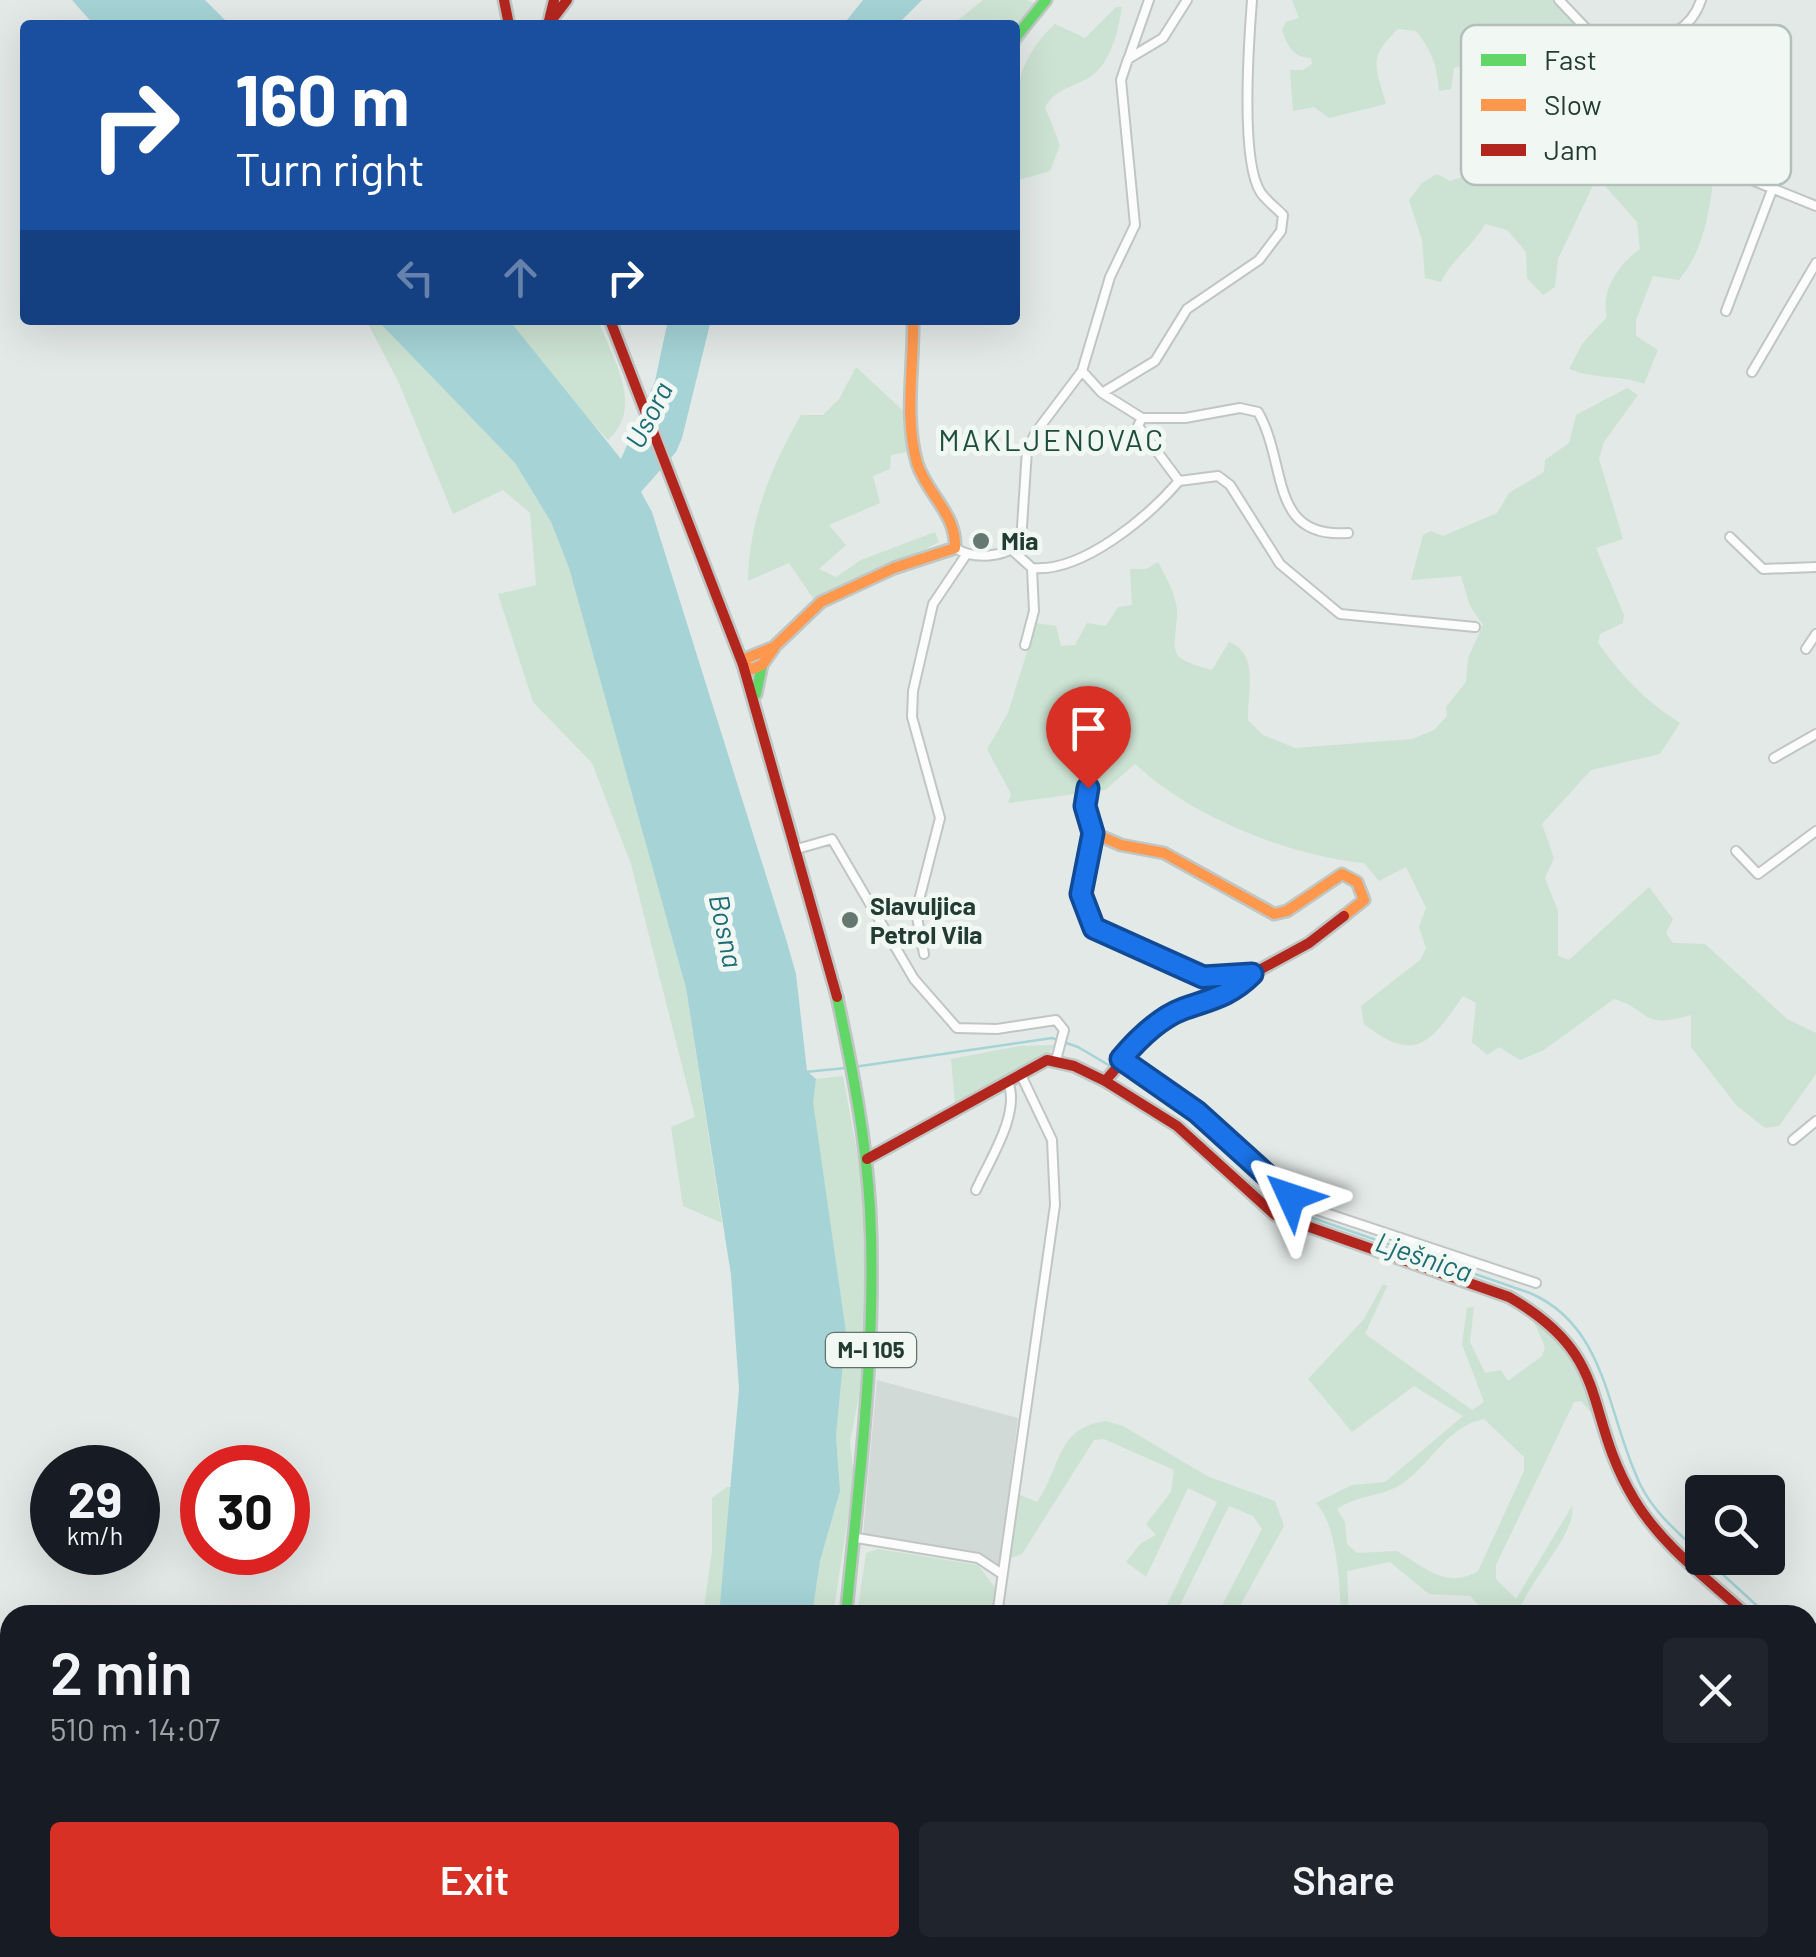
<!DOCTYPE html>
<meta charset="utf-8">
<style>
body{margin:0;font-family:Barlow,sans-serif;background:#20242c;color:#f1f3f6;height:100vh;display:flex;flex-direction:column;font-size:38px;white-space:nowrap}
*{box-sizing:border-box;margin:0}
p{font-size:32px;color:#9ea1a6}
.icon{flex:none;width:55px;height:55px;fill:none;stroke:currentColor;stroke-width:2;stroke-linecap:round;stroke-linejoin:round}
.map{position:relative;flex:1;overflow:hidden}
.details{position:absolute;left:0px;top:1605px;width:1818px;height:352px;display:flex;flex-direction:column;background:#171b24;border-radius:30px 30px 0 0;box-shadow:0 10px 40px #0002}
.details>*{flex:none}
.hud{position:absolute;left:20px;top:20px;width:1000px;height:305px;border-radius:10px;box-shadow:0 10px 40px #0002;background:#1a4fa0;color:#fff;overflow:hidden}
.tools{position:absolute;left:1685px;top:1475px;display:grid;gap:20px}
.tools a{display:grid;place-items:center;width:100px;height:100px;border-radius:10px;background:#171b24;box-shadow:0 10px 40px #0002;font-size:50px}
.speed{position:absolute;left:30px;top:1445px;display:flex;gap:20px;font-size:50px;font-weight:700;text-align:center}
.speed>*{display:grid;place-content:center;width:130px;height:130px;border-radius:50%;background:#171b24;box-shadow:0 10px 40px #0002;line-height:1}
.speed small{font-size:25px;font-weight:400}
.speed .limit{border:15px solid #d22;background:#fff;color:#111}
.pin{position:absolute;display:grid;place-items:center;width:85px;height:85px;color:#fff;margin:-102px -42px;border-radius:50% 50% 50% 0;rotate:-45deg;box-shadow:0 0 10px #0007}
.pin .icon{rotate:45deg}
.me{position:absolute;width:110px;margin:-55px;rotate:312deg;stroke-linejoin:round;filter:drop-shadow(0 0 8px #0008)}
.turn{display:flex;align-items:center;gap:35px;height:210px;padding:0 50px;font-size:45px}
.turn .icon{width:130px;height:130px;stroke-width:2.5}
.turn b{display:block;font-size:70px;line-height:85px}
.lanes{display:flex;align-items:center;height:95px;padding:0 50px;background:#0003;justify-content:center;gap:50px;direction:ltr}
.lanes .off{opacity:.35}
.round{display:grid;place-items:center;flex:none;width:105px;height:105px;border-radius:10px;background:#20242c}
.overview{display:flex;align-items:center;justify-content:space-between;height:170px;padding:0 50px}
h1{font-size:60px;font-weight:600;line-height:75px}
.cta{display:flex;gap:20px;margin-top:auto;padding:20px 50px}
.cta a{flex:1;height:115px;border-radius:10px;background:#d93025;color:#fff;font-size:40px;font-weight:600;line-height:115px;text-align:center}
.cta a+a{background:#20242c;color:#f1f3f6}
.map>svg:first-child{display:block}
.built{fill:#d1dad6}
.green{fill:#cce2d2;fill-rule:evenodd}
.water{fill:#a5d3d6}
.lines{fill:none;stroke-linecap:round;stroke-linejoin:round}
.stream{stroke:#a5d3d6;stroke-width:2.5}
.street-casing{stroke:#c0c6c3;stroke-width:12}
.fast-casing{stroke:#bfc6c3;stroke-width:15}
.slow-casing{stroke:#bfc6c3;stroke-width:15}
.jam-casing{stroke:#bfc6c3;stroke-width:15}
.street{stroke:#fbfcfb;stroke-width:8}
.fast{stroke:#63d668;stroke-width:10}
.slow{stroke:#ff974d;stroke-width:10}
.jam{stroke:#b3261e;stroke-width:10}
.route-casing{stroke:#114b97;stroke-width:25}
.route{stroke:#1a73e8;stroke-width:18}
.poi-dot{fill:#667872;stroke:#f1f8f4;stroke-width:4}
.labels{text-anchor:middle;stroke-width:10;stroke-linejoin:round;paint-order:stroke}
.shield{fill:#f1f8f4;stroke:#60746d;stroke-width:2.5}
.shield-label{font-size:22px;font-weight:bold;fill:#223b33}
.poi-label{font-size:25px;font-weight:bold;fill:#223b33;stroke:#f1f8f4;text-anchor:start}
.water-label{font-size:28px;font-style:italic;fill:#1e6d75;stroke:#f1f8f4}
.quarter-label{font-size:30px;letter-spacing:2.5px;fill:#1f4d3e;stroke:#f1f8f4}
.key{fill:#f1f8f4;stroke:#b3bfba;stroke-width:2.5}
.key-label{font-size:28px;fill:#223b33}
</style>
<div class="map">
<svg width="1816" height="1957" viewBox="0 0 1816 1957">
<rect width="100%" height="100%" fill="#e3e9e6"/>
<path class="built" d="M877,1380L1018,1418L999,1566L976,1552L863,1534Z
M870,1948H949L948,1957H869Z
M962,1948H1138L1087,1957H960Z"/>
<path class="green" d="M983,0H1027L1046,8L1015,54V25H952Z
M1292,0H1553L1570,14L1673,141L1714,175C1709,213 1704,250 1679,280L1653,276L1636,320V336L1658,350L1644,384C1617,374 1597,380 1569,369L1582,344L1607,317C1600,291 1619,264 1640,249L1637,222L1597,177L1558,259L1555,287L1543,295L1527,278L1526,252L1507,230L1485,224C1472,247 1453,258 1441,282L1425,278L1422,240L1409,200L1422,183L1437,174L1450,181L1468,175L1466,146L1556,114L1562,101L1559,81L1512,60C1491,70 1475,60 1454,68L1451,89L1439,91C1437,65 1432,51 1416,31L1398,29C1367,58 1376,67 1386,104L1329,118L1314,107L1293,111L1290,70H1303L1312,64L1311,58C1292,57 1288,46 1282,30L1286,22L1299,18Z
M1116,7H1122C1119,27 1112,58 1096,72C1079,88 1059,84 1045,107L1060,145L1050,171L1015,181C1015,119 1005,70 1055,24L1085,38Z
M366,320H377L515,463L551,522L569,568L686,988L722,1223L683,1206L671,1127L695,1117L631,864L592,763L533,702L498,594L536,585L530,513L503,490L453,514L398,381Z
M509,320H598C613,360 645,407 608,440L573,403Z
M856,367L912,419L911,451L891,455L890,469L873,476L880,503L829,525L846,545L819,569L836,577L861,560L935,532L939,542L819,607L789,563L748,581C749,521 771,467 801,415H823L839,399Z
M1627,388L1638,395L1604,442L1599,459L1623,539L1596,548L1624,615L1623,623L1600,634L1598,643C1622,676 1645,701 1680,723L1660,754L1591,770L1542,824L1554,858L1545,878L1558,911V956L1569,960L1649,887L1673,919L1666,933L1673,943L1705,944L1787,1019L1816,1033V1074L1779,1126L1765,1128L1737,1106L1691,1047V1015C1639,1030 1652,1010 1614,999L1544,1050L1520,1060L1499,1047L1487,1055L1472,1042L1476,1003L1463,996C1431,1042 1416,1065 1364,1024L1361,1006L1420,960L1426,948L1419,927L1426,908L1406,867L1379,881L1364,863C1287,855 1192,817 1135,764L1105,790L1008,803L1011,794L987,749L1008,713L1036,623L1056,626L1061,646L1075,645L1087,623L1106,626L1118,607L1132,605L1130,569H1146L1158,562C1166,577 1178,598 1177,615C1174,656 1167,657 1212,670L1229,642C1260,653 1247,694 1248,720L1263,735L1295,748L1412,739L1434,730L1447,716L1446,707L1466,682L1468,658L1483,625L1470,606L1461,576L1411,580L1423,535L1431,531L1443,536L1497,513L1509,493L1544,472L1545,460L1569,443L1576,415Z
M1055,1045L1047,1057L955,1103L951,1059L1019,1046Z
M843,1076L862,1180L865,1305L859,1396L850,1442L854,1478L833,1615H812L820,1561L840,1491L836,1436L846,1332L812,1101L816,1079Z
M1383,1284L1387,1286L1365,1334L1472,1410L1484,1402L1462,1344L1467,1308L1474,1307L1470,1342L1485,1373L1501,1370L1508,1381L1542,1356L1545,1347L1529,1311L1572,1349L1595,1417L1581,1401L1574,1402L1496,1565V1579L1516,1599L1572,1506C1577,1534 1526,1583 1518,1615H1488L1470,1596L1429,1594L1390,1562L1347,1571L1349,1615H1341C1340,1586 1337,1524 1316,1503L1352,1485L1385,1482L1463,1416L1414,1386L1352,1432L1308,1379L1364,1319ZM1484,1419L1524,1457V1471L1478,1571C1446,1590 1423,1566 1397,1551L1357,1553L1347,1544L1345,1522L1337,1509C1357,1495 1383,1497 1403,1483C1432,1463 1447,1426 1484,1419Z
M1106,1421L1123,1426L1207,1476L1275,1501L1284,1526L1235,1615H1217L1262,1529L1253,1516L1229,1506L1175,1615H1162L1217,1502L1188,1488L1146,1577L1126,1562L1141,1543L1156,1535L1146,1524L1171,1492L1174,1470L1104,1439L1094,1440L1022,1554L1008,1559L1018,1494L1037,1502C1062,1467 1055,1428 1106,1421Z
M727,1487H732L719,1615H703L712,1551V1498Z
M878,1549L978,1565L995,1588L992,1615H857L866,1553Z
M1808,1698L1816,1699V1786H1808Z"/>
<path class="water" d="M72,0H205L230,25H94Z
M863,0H922L897,25H843Z
M377,320H509L621,459L655,381L668,320H711L682,438L676,452L641,492L652,512L786,939L796,974L807,1071L816,1079L813,1102L846,1332L836,1436L840,1491L820,1561L812,1615H719L739,1389L731,1275L686,988L569,568L551,522L515,463Z
M641,1948H757L754,1957H638Z"/>
<g class="lines">
<path class="stream" d="M854,1067L1052,1038L1078,1047L1112,1067
M1119,1071L1183,1113L1298,1213L1530,1293C1609,1327 1607,1419 1641,1486C1655,1514 1680,1534 1702,1555
M805,1072L846,1068
M1705,1558L1767,1615
M1808,1653L1816,1660"/>
<g class="street-casing">
<path id="street" d="M1559,0L1618,62L1645,113L1684,147L1702,160L1816,206
M1610,52C1646,38 1687,43 1701,0
M1129,57L1149,0
M1726,311L1772,190
M1082,371L1102,393L1142,418L1138,426L1179,481
M1752,372L1816,263
M1102,393L1155,361L1187,309L1259,260L1281,231L1283,215C1276,208 1267,201 1261,193C1240,162 1249,39 1252,0
M1142,418H1185L1240,408L1258,412C1288,464 1268,539 1348,533
M1730,537L1763,569L1816,567
M955,548C974,560 1005,558 1021,542L1027,450L1036,432L1082,371L1110,277L1135,225L1121,80L1128,59L1163,38L1187,0
M1012,550L1032,568C1082,573 1148,517 1179,481L1218,476L1230,485L1280,564L1340,614L1475,627
M1025,645L1034,611L1032,568
M1806,649L1816,634
M1774,758L1816,734
M1093,833L1081,894L1093,928L1203,977L1252,974
M797,849L832,839L914,979L957,1028L997,1029L1056,1020L1064,1030L1056,1060
M1736,851L1758,874L1816,831
M924,954L916,912L940,818L912,717L913,691L933,604L966,555
M1121,1059L1197,1112L1291,1197L1311,1208L1536,1283
M1793,1140L1816,1121
M976,1190C989,1161 1021,1113 1008,1082
M857,1538L978,1558L1002,1574
M997,1615L1055,1205L1052,1140L1021,1075
M1808,1670L1816,1678
M1808,1790H1816
M955,1957L956,1948
M1356,1957H1375
M1544,1957L1556,1948
M1621,1957V1948"/>
</g>
<g class="fast-casing">
<path id="fast" d="M1015,38L1046,0
M756,694L762,665
M837,997C852,1067 866,1137 870,1209C877,1345 859,1480 846,1615
M783,1957L785,1948"/>
</g>
<g class="slow-casing">
<path id="slow" d="M742,660L774,647L821,602L894,568L955,548C957,514 926,493 917,463C904,417 914,367 913,320
M743,665L752,669L762,665L774,648
M1088,788L1085,806L1093,833L1121,845L1164,853L1274,914L1287,911L1342,874L1357,882L1364,900L1344,916"/>
</g>
<g class="jam-casing">
<path id="jam" d="M504,0L509,25
M554,17L567,0
M548,25L554,0
M610,320L743,665L837,997
M1105,1081L1177,1126L1275,1215L1509,1297C1615,1358 1581,1411 1634,1499C1662,1546 1708,1579 1747,1615
M867,1159L1047,1060L1074,1066L1105,1081L1149,1031L1182,1009L1233,993L1252,974L1309,943L1344,916"/>
</g>
<use href="#street" class="street"/>
<use href="#fast" class="fast"/>
<use href="#slow" class="slow"/>
<use href="#jam" class="jam"/>
</g>
<g class="lines">
<g class="route-casing">
<path id="route" d="M1088,788L1085,806L1093,833L1081,894L1094,928L1203,977L1252,974C1230,996 1211,999 1183,1009C1159,1018 1137,1040 1121,1059L1197,1112L1291,1197"/>
</g>
<use href="#route" class="route"/>
</g>
<g class="poi-dot">
<circle cx="981" cy="541" r="10"/>
<circle cx="850" cy="920" r="10"/>
</g>
<g class="labels">
<rect class="shield" x="826" y="1333" width="90" height="34" rx="8"/>
<g class="shield-label">
<text x="871" y="1358">M-I 105</text>
</g>
<g class="poi-label">
<text x="1001" y="550">Mia</text>
<text x="870" y="915">Slavuljica<tspan x="870" dy="29">Petrol Vila</tspan></text>
</g>
<g class="water-label">
<text transform="translate(649 415) rotate(-63)" y="10">Usora</text>
<text transform="translate(726 931) rotate(78)" y="10">Bosna</text>
<text transform="translate(1424 1257) rotate(19)" y="10">Lješnica</text>
</g>
<g class="quarter-label">
<text x="1052" y="451">MAKLJENOVAC</text>
</g>
</g>
<rect x="1461" y="25" width="330" height="160" rx="15" class="key"/>
<rect x="1481" y="54" width="45" height="12" fill="#63d668"/>
<rect x="1481" y="99" width="45" height="12" fill="#ff974d"/>
<rect x="1481" y="144" width="45" height="12" fill="#b3261e"/>
<g class="key-label">
<text x="1544" y="70">Fast</text>
<text x="1544" y="115">Slow</text>
<text x="1544" y="160">Jam</text>
</g>
</svg>
<div class="tools">
<a><svg class="icon" aria-label="search" viewBox="0 0 24 24"><circle cx="10" cy="10" r="6"/><path d="M15 15l6 6"/></svg></a>
</div>
<div class="speed"><div>29<small>km/h</small></div><div class="limit">30</div></div>
<div class="pin" style="left:1088px;top:788px;background:#d93025"><svg class="icon" aria-label="arrive" viewBox="0 0 24 24"><path d="M6 21V4h12l-3 4 3 4H6"/></svg></div>
<svg class="me" style="left:1291px;top:1197px" viewBox="-20 -20 40 40"><path d="M0-17L14 15 0 8-14 15z" fill="#1a73e8" stroke="#fff" stroke-width="4"/></svg>
<div class="hud">
<div class="turn"><svg class="icon" aria-label="right" viewBox="0 0 24 24"><path d="M7 20v-9h11M14 6l5 5-5 5"/></svg><div><b>160 m</b>Turn right</div></div>
<div class="lanes"><svg class="icon off" aria-label="left" viewBox="0 0 24 24"><path d="M17 20v-9H6M10 6l-5 5 5 5"/></svg><svg class="icon off" aria-label="ahead" viewBox="0 0 24 24"><path d="M12 20V5M6 11l6-6 6 6"/></svg><svg class="icon" aria-label="right" viewBox="0 0 24 24"><path d="M7 20v-9h11M14 6l5 5-5 5"/></svg></div>
</div>
<section class="details">
<div class="overview"><div><h1>2 min</h1><p>510 m · 14:07</p></div><a class="round"><svg class="icon" aria-label="close" viewBox="0 0 24 24"><path d="M6 6l12 12M18 6L6 18"/></svg></a></div>
<div class="cta"><a>Exit</a><a>Share</a></div>
</section>
</div>
